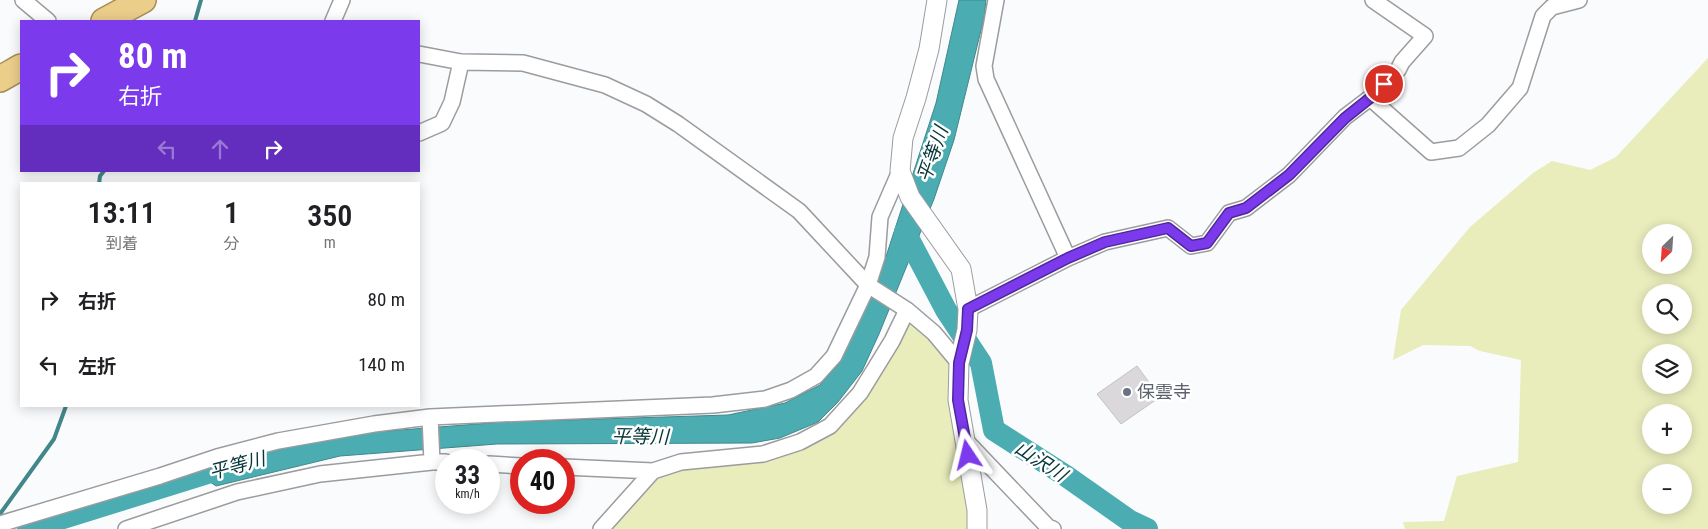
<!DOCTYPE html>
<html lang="ja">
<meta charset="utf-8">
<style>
body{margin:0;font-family:"Roboto Condensed","Noto Sans JP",sans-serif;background:#f6f6f6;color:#202124;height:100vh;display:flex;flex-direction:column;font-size:19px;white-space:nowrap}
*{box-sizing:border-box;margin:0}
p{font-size:16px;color:#757577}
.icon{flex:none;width:28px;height:28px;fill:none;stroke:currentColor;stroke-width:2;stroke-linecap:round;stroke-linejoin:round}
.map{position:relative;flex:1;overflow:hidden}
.side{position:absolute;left:20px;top:182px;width:400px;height:225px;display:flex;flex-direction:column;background:#fff;border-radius:0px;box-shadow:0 2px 12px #0003}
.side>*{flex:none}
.banner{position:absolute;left:20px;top:20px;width:400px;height:152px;border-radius:0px;box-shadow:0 2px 12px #0003;background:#7c3aed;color:#fff;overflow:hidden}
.needle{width:32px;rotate:205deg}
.buttons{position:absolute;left:1642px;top:224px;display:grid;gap:10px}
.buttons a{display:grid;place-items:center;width:50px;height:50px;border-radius:50%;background:#fff;box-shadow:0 2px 12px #0003;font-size:25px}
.speed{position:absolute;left:435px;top:449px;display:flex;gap:10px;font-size:25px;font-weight:700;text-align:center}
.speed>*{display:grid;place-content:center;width:65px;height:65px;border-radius:50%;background:#fff;box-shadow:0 2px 12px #0003;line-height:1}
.speed small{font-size:12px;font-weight:400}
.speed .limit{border:8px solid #d22;background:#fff;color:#111}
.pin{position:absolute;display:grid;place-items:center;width:42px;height:42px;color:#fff;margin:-21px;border:2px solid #fff;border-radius:50%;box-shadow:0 1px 5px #0007}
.me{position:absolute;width:55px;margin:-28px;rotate:350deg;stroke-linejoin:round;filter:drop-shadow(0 0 4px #0008)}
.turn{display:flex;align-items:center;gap:18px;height:105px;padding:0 15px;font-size:22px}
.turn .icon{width:65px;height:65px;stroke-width:2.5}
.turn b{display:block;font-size:35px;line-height:42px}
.lanes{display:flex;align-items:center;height:48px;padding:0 15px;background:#0003;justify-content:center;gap:25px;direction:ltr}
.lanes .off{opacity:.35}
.eta{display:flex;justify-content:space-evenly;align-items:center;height:85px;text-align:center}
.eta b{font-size:30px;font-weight:600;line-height:35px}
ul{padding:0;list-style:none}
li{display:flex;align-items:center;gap:15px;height:65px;padding:0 15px}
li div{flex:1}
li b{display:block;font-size:19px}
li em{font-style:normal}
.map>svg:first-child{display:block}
.green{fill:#e9ecbb;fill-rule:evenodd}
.water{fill:#4badb1;stroke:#42878a}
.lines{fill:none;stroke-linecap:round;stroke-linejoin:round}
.stream{stroke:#42878a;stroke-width:4}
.river{stroke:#4badb1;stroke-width:22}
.building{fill:#dad8da;stroke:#c3c1c3}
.minor-casing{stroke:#9b9c9f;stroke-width:18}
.tertiary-casing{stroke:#9b9c9f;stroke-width:21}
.trunk-casing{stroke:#a78e58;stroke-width:28}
.minor{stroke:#fff;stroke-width:15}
.tertiary{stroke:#fff;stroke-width:19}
.trunk{stroke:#ecce8b;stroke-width:25}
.route-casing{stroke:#51269a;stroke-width:12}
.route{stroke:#7c3aed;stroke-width:9}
.worship-dot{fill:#6b7280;stroke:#fff;stroke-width:2}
.labels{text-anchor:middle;stroke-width:5;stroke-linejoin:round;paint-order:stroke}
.worship-label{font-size:18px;fill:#5b616d;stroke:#fff;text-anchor:start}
.water-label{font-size:19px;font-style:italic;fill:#063638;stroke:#fff}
</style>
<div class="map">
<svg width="1708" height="529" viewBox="0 0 1708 529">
<rect width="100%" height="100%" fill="#fafbfd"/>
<path class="green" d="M1708,58V529H1405L1403,522L1444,521L1457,476L1518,462L1521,360L1480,351L1470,346L1423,345L1393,360L1401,310L1470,227L1533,173L1552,161L1590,170L1616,157ZM1651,232H1684V265H1651ZM1651,292H1684V325H1651ZM1651,352H1684V385H1651ZM1651,412H1684V445H1651ZM1651,472H1684V505H1651Z
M907,310L959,363L977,529H601L653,471L763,454L830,426Z"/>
<path class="water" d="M959,0H986L984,18L954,140L934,199L879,334L862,371L838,402L818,422L780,438L752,443L497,444L340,456L216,486L190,468L337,435L503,422L728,415L785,403L820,385L839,363L880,275L936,103Z"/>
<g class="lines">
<path class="stream" d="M195,21L201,0
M99,184L100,176L104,171
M0,514L54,439L66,406"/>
<path class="river" d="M905,232L946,310L981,363L994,430L1066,476L1130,521L1147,529
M28,529L230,466"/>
</g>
<path class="building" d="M1137,366L1160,397L1121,424L1097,394Z"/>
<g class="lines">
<g class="minor-casing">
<path id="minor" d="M23,0L48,21
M996,0L984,66L986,79L1068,258
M333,21L342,0
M419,54L461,62L523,63L605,85L646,104L678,124L799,211L868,285L907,310L934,333L959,363
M1370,98L1431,152L1459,148L1488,125L1520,88L1543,16L1552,7L1579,0
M419,133L442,123L452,102L461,62
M968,309L1068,258L1105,242L1168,228L1191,246L1207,243L1229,213L1246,208L1289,175L1345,117L1370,98L1398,70L1402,62L1425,36L1373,0
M430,417L432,462
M966,441L1048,527L1053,529
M489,464L521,466
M564,467L653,471
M0,524L160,476L217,457L278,441L374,424L430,417L713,405L765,399L791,390L816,376L834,356L868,285L877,257L880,217L900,171
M126,529L237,492L320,474L432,462H446
M601,529L653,471L681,462L763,454L800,442L830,426L860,393L892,341L907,310"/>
</g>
<g class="tertiary-casing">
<path id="tertiary" d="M937,0L929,49L916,98L903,138L900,171L910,197L961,269L968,309L967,330L959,363L958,400L977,510V529"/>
</g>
<g class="trunk-casing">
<path id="trunk" d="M104,21L143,0
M0,79L21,67"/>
</g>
<use href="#minor" class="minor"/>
<use href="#tertiary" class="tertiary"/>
<use href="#trunk" class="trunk"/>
</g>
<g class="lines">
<g class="route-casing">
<path id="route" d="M968,455L958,400L959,363L967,330L968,309L1068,258L1105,242L1168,228L1191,246L1207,243L1229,213L1246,208L1289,175L1345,118L1370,98L1384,84"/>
</g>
<use href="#route" class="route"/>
</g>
<circle class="worship-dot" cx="1127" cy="392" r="5"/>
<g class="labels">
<g class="worship-label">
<text x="1137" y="398">保雲寺</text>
</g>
<g class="water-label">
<text transform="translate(932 154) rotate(-71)" y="7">平等川</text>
<text transform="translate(640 436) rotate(1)" y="7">平等川</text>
<text transform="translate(1041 461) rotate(33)" y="7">山沢川</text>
<text transform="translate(237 465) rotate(-15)" y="7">平等川</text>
</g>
</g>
</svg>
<div class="buttons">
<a><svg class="needle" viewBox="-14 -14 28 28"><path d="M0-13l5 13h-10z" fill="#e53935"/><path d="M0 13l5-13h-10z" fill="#757577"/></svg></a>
<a><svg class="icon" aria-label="search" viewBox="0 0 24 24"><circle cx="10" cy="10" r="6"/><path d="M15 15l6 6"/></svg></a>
<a><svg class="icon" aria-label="layers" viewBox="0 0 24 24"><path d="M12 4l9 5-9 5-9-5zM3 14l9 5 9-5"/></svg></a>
<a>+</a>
<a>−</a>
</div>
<div class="speed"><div>33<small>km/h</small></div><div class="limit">40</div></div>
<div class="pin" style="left:1384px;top:84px;background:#d93025"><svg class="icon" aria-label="arrive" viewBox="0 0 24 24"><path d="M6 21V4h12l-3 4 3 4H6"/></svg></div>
<svg class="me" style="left:968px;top:455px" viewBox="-20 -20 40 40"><path d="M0-17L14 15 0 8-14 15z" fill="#7c3aed" stroke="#fff" stroke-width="4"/></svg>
<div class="banner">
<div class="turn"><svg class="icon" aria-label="right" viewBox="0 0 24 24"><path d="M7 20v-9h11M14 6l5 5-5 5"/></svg><div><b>80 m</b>右折</div></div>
<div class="lanes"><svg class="icon off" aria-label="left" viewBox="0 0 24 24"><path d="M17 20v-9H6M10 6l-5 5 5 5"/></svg><svg class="icon off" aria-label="ahead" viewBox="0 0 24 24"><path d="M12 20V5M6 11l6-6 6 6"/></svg><svg class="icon" aria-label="right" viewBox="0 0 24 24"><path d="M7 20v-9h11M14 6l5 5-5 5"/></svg></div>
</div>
<section class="side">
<div class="eta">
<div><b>13:11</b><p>到着</p></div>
<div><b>1</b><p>分</p></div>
<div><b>350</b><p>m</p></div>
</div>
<ul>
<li><svg class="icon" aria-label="right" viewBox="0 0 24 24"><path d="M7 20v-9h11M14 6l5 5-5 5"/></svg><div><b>右折</b></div><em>80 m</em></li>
<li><svg class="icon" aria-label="left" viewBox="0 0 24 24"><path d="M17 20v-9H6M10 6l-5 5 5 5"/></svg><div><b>左折</b></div><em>140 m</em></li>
</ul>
</section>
</div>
